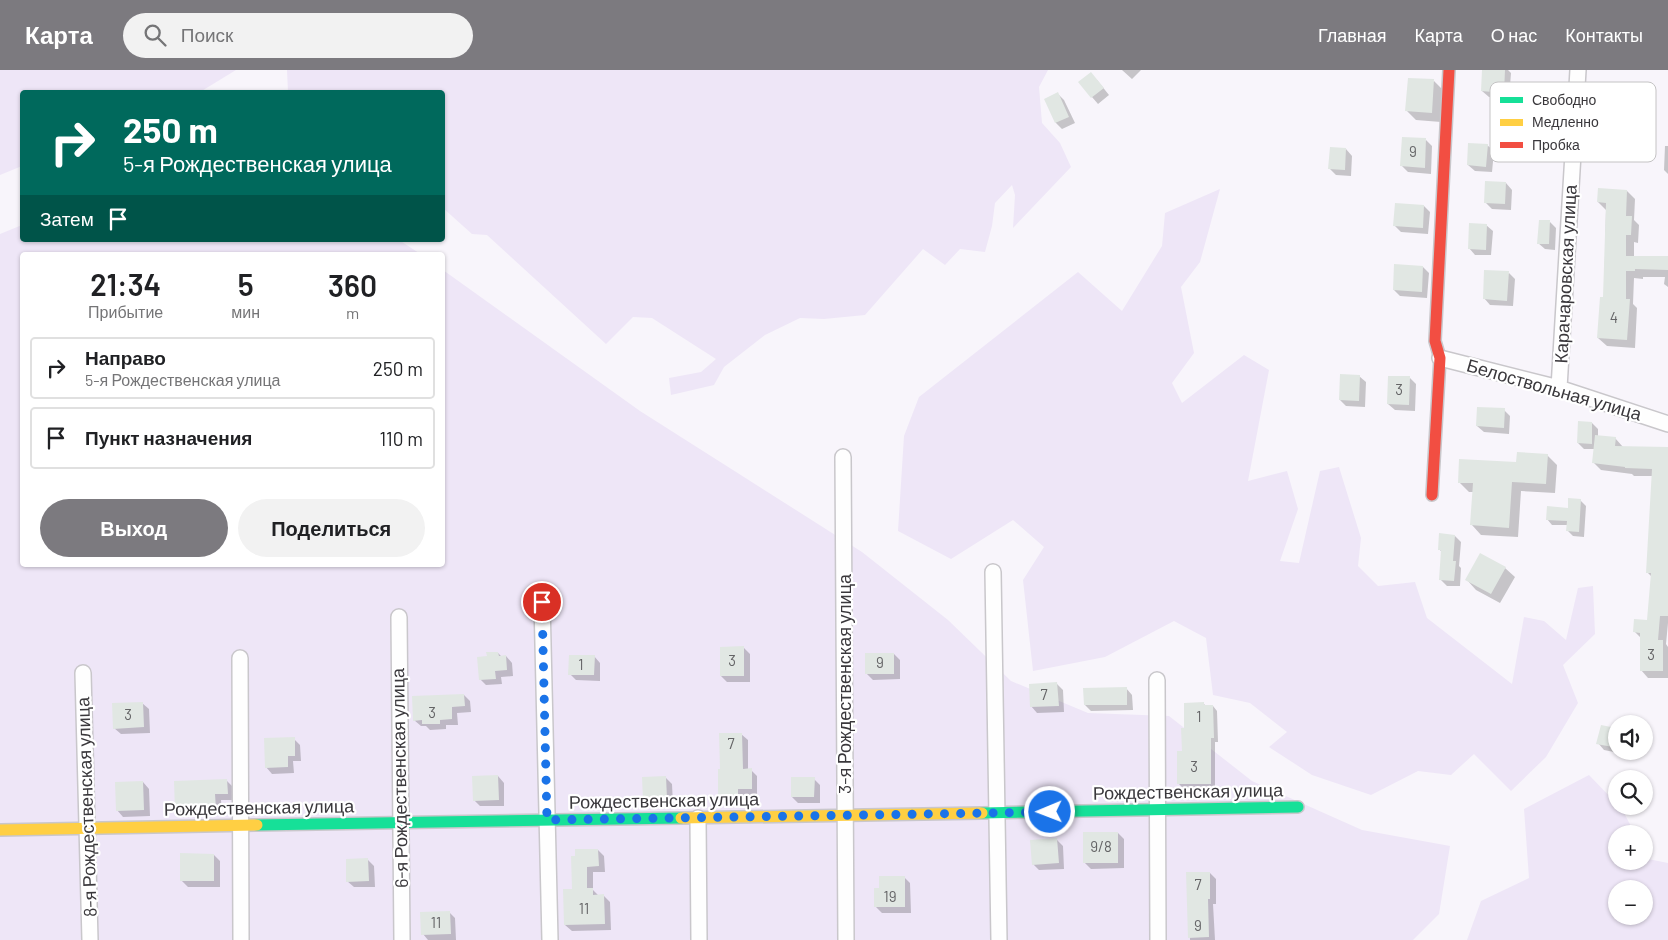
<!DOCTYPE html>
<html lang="ru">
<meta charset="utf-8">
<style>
body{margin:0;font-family:Barlow,sans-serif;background:#f2f2f2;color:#202124;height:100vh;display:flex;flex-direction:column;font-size:19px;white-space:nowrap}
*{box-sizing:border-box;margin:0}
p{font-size:16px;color:#757577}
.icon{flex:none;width:28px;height:28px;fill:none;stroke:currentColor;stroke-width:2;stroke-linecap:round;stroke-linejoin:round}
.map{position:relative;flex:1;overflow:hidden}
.sheet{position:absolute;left:20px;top:182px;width:425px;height:315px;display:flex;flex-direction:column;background:#fff;border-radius:5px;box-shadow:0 1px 4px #0004}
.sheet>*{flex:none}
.hud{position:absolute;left:20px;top:20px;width:425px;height:152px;border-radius:5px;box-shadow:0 1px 4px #0004;background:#00695c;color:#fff;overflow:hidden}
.buttons{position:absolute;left:1608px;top:645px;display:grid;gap:10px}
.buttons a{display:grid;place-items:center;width:45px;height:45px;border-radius:50%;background:#fff;box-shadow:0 1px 4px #0004;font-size:25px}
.pin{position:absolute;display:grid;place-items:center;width:42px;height:42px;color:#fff;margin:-21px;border:2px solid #fff;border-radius:50%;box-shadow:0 1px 5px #0007}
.me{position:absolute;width:55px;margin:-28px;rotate:269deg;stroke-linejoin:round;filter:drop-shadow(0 0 4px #0008)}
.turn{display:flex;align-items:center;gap:18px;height:105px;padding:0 20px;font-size:22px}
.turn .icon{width:65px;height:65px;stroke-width:2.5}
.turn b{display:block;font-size:35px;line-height:42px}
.then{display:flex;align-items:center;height:48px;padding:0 20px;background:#0003;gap:10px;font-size:19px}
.eta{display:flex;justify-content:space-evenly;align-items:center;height:85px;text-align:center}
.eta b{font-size:30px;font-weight:600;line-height:35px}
.button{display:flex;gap:10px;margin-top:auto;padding:10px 20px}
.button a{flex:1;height:58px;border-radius:30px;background:#7c7a7f;color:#fff;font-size:20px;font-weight:600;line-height:58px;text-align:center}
.button a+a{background:#f2f2f2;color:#202124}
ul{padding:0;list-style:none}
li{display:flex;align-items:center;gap:15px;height:62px;margin:0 10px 8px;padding:0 10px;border:2px solid #e0e0e0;border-radius:5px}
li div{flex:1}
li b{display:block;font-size:19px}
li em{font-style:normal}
header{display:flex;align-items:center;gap:30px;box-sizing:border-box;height:70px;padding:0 25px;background:#7c7a7f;color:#fff}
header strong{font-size:24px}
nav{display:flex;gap:28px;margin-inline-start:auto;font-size:18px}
.search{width:350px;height:45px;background:#f2f2f2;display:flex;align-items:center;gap:12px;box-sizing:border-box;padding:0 18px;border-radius:28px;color:#757577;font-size:19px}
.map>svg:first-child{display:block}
.green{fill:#eee6f7;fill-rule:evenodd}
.shadow{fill:#0003}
.building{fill:#e1e7e3}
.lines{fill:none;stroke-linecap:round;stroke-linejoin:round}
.street-casing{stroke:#c9c7cb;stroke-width:18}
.fast-casing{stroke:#c9c7cb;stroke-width:14}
.slow-casing{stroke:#c9c7cb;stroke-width:14}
.jam-casing{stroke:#c9c7cb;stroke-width:14}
.street{stroke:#fefefe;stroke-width:15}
.fast{stroke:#16e098;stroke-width:11}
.slow{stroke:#ffcf43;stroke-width:11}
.jam{stroke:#f24e42;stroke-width:11}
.route{stroke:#1a73e8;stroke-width:9;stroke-dasharray:0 16.2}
.labels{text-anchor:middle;stroke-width:4.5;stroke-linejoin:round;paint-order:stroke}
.number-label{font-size:15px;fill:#646466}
.street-label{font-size:18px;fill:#3a383c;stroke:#fff}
.key{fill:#fff;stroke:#c4c3c4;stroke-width:1}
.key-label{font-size:14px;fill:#3a383c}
</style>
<header>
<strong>Карта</strong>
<div class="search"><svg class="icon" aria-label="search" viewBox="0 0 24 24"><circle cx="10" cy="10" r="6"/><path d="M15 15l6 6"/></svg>Поиск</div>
<nav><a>Главная</a><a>Карта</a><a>О нас</a><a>Контакты</a></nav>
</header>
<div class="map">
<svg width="1668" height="870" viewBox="0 0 1668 870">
<rect width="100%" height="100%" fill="#f8f5fb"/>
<path class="green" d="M0,0H236L200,22H22V96L0,105Z
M287,0H1048L1039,17L1042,53L1060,73L1071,97L1013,158L1015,125L1012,115L995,133L992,156L985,182L960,179L945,195L923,179L865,245L824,249L800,248L765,265L724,297L714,315L671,325L669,308L701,302L716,289L652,248L633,247L606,274L487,165L472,164L443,138L442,22H288Z
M1220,119L1200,192L1181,217L1194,283L1172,313L1182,333L1244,285L1269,300L1248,411L1287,401L1298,439L1280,491L1299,493L1320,401L1339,397L1361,468L1358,496L1378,516L1415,512L1427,548L1512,614L1524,547L1544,551L1566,570L1578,518L1593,516L1595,564L1563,595L1578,633L1546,687L1511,721L1474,684L1451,705L1418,701L1371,725L1312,705L1269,677L1287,662L1250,633L1213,625L1206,568L1174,551L1105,587L1033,601L1023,510L1044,477L1013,450L951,489L898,461L904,366L919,327L1078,202L1122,241L1162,176L1165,143Z
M22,155V170H399L422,185H22V495H442L443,200L640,341L862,482L948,550L1011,611L1088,643L1169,646L1252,711L1362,760L1450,776L1439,844L1413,870H0V164Z
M1589,705L1616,733V736H1620L1622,739L1635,764H1616V791H1644V781L1648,789L1668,793V870H1467L1481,831L1529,808L1524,739ZM1616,819H1644V846H1616Z"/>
<path class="shadow" d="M1122,0H1141L1132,9Z
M1484,0H1508L1511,3L1509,29L1489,27L1482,21Z
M1097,10L1109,25L1098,34L1080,13Z
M1434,11L1443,20L1441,52L1416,50L1407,41Z
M1058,24L1064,30L1075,53L1062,59L1056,53L1046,29Z
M1426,70L1432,76L1431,104L1408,102L1402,96Z
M1487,75L1494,81L1492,102L1475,101L1468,95Z
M1665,76H1668V104L1664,100Z
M1346,79L1352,86L1351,106L1336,105L1330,99Z
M1506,113L1512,120L1511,140L1492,139L1486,133Z
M1627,121L1635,129L1634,150L1639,155L1638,173L1634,172V187L1668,188V217L1664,214L1665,207H1643V209L1634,208L1633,234L1637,238L1635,278L1607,276L1598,268L1604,228L1606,140L1598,132Z
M1424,136L1430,142L1428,164L1401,162L1395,156Z
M1550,152L1556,158L1555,180L1545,179L1538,173Z
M1486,155L1493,161L1491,185H1475L1469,178Z
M1423,197L1429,203L1427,228L1400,226L1394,220Z
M1509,203L1515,209L1513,236L1490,235L1484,228Z
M1359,306L1366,312L1365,337L1346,336L1340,330Z
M1410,308L1416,314L1415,341L1395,340L1388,334Z
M1504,340L1510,346L1509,364L1484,362L1477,356Z
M1592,353L1598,359V366L1615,368L1623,377L1668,378V553L1666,574L1668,577V608H1648L1641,600V568L1635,562L1649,552L1652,507L1647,502L1653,406H1634L1632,404L1601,400L1593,392L1595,379H1584L1578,373Z
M1547,385L1557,395L1555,423L1521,421L1518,467L1481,465L1472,455L1474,422H1469L1459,412Z
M1580,430L1586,436L1584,467L1573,466L1568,461V455H1552L1547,449L1569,439Z
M1455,466L1461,472L1459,496L1461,498L1460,516H1447L1440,509L1442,482L1439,479Z
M1505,498L1515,507L1500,533L1476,520L1467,510Z
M744,578L750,584V612H727L721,606Z
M498,583L502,587L506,586L512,593L513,606L501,607L502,614L486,615L480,609L488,588Z
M894,584L900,590V609L873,610L866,603Z
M594,586L600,593V611L576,610L570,604Z
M1057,614L1063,620L1064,642L1037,643L1031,636Z
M1126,618L1132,625L1133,640L1091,641L1085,635Z
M464,625L470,631L471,642L457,643L458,655H446V659L430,660L426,656H421L414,650Z
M142,633L149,639L150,663L121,664L114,658Z
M1203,633L1206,636H1213L1217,641L1218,672H1215V718H1183L1178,713L1185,659Z
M1602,656L1616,659V681H1619V683L1604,680L1598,673Z
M741,664L748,670V700H751L757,706V725H744V731H726L719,725L721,700Z
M294,669L300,675L301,691H293L294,703L272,704L266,697Z
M498,706L504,713V736H480L474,730Z
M666,708L672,714L673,735L651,736L645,730Z
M814,709L820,715V733H798L792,727Z
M227,711L233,717L234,730H221L222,745L183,746L177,740Z
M143,712L149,719L150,746L123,747L117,740Z
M1118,763L1124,769V798L1091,799L1084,792Z
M1057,770L1063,776L1064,799L1039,800L1033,794Z
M598,780L604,786L605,802H593V820L599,826H604L610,832L611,860L572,861L565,855L574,820L577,788Z
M214,785L220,791V817H188L181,810Z
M368,790L374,796L375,817H354L347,811Z
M1188,803H1210L1216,809V834H1213L1215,870H1190Z
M904,807L910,813L911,843H882L876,837L880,819Z
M449,842L455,848L456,870H428L423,864Z"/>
<path class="building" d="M1482,0H1505L1504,23L1481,21Z
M1091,2L1104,18L1091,28L1078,12Z
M1408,8L1434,9L1432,43L1405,41Z
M1058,22L1069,47L1055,53L1044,29Z
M1402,67L1426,68L1425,98L1400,96Z
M1468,73L1488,74L1486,97L1467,95Z
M1330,77L1346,78L1345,100L1328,99Z
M1485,111L1506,112L1505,134L1484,133Z
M1598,118L1627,120L1626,146H1632L1631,165H1626V186H1668V200L1635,199V201H1626V229H1630L1627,270L1597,268L1600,227H1603L1606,133L1597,132Z
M1395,133L1424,135L1423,158L1393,156Z
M1539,150H1550L1549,174H1537Z
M1469,153L1487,154L1486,180L1468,179Z
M1394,194L1423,196L1422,222L1393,220Z
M1484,200L1509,201L1507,231L1483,229Z
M1340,304L1360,305L1359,331L1339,330Z
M1388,306H1410L1409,335L1387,334Z
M1477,337L1505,338L1504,358L1476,356Z
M1578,351L1592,352V374L1577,373Z
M1595,365L1616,367L1615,376L1668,377V546H1660L1658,570H1663V601H1640V563L1633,562L1634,549L1647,550L1651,503H1646L1652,399L1625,398V397L1592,393Z
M1517,382L1548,384L1546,414L1512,412L1509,458L1470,455L1473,413H1458L1459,389L1516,392Z
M1568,428L1581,429L1579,462L1566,461L1567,451L1546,450L1547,436L1568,438Z
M1439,463L1455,465L1453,491H1456L1454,511L1439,510L1441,480H1438Z
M1480,483L1506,497L1491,524L1465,510Z
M744,576V606H720V577Z
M486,582H498L499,586L506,585L507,600L495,601L496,609L479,610L477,587L487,586Z
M865,583H894V604H865Z
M569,585H595L594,605H568Z
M1057,612L1059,636L1030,637L1029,614Z
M1127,617V635H1084L1083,618Z
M464,624L465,636L452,637V649L440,650V654H422V650L413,651L412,626Z
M143,632L144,657L113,659L112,633Z
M1204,632V635H1213L1214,668H1211V714H1177V681H1182L1181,658H1184V633Z
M1601,655L1616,658L1613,677L1596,674Z
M719,663H742L743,699L752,698V719H738V725H718V699H720Z
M295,667V686H288V697L265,698L264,668Z
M498,705L499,730L473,731L472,706Z
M666,706L667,729L643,731L642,707Z
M791,707H815L814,727H791Z
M227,709L228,724H215L216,739L175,741L174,711Z
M143,711L144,740L116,741L115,712Z
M1083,762H1118V793H1083Z
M1057,768L1059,793L1032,795L1030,770Z
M575,779H598L599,796L587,797V818H593V825L604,824L605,854L564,855L563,819H572L571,786H575Z
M180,783L214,784V811H180Z
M368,788L369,811L346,812V789Z
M1186,802H1210V829H1208L1209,867L1188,868Z
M879,806H905V837H874V818H879Z
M450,841L451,864L421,865L420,842Z"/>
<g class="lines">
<g class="street-casing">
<path id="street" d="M1440,288L1559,318L1668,354
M1559,318L1578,0
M843,387L846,870
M993,502L999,870
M542,532L550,870
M399,547L402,870
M240,588L241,870
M83,603L90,870
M1157,610L1158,870
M698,748L699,870"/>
</g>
<g class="fast-casing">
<path id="fast" d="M982,743L1298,737
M257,755L681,748"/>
</g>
<g class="slow-casing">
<path id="slow" d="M681,748L982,743
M0,760L257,755"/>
</g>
<g class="jam-casing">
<path id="jam" d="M1432,425L1440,288L1435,271L1449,0"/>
</g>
<use href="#street" class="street"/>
<use href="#fast" class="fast"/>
<use href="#slow" class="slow"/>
<use href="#jam" class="jam"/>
</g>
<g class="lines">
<path class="route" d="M542,532L547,750L1050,742"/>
</g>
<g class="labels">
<g class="number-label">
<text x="1413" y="87">9</text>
<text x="1614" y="253">4</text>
<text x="1399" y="325">3</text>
<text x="1651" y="590">3</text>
<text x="732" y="596">3</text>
<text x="880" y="598">9</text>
<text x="581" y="600">1</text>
<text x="1044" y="630">7</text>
<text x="432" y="648">3</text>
<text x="128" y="650">3</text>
<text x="1199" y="652">1</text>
<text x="731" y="679">7</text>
<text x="1194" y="702">3</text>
<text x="1101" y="782">9/8</text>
<text x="1198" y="820">7</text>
<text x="890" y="832">19</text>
<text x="584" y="844">11</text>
<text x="436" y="858">11</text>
<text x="1198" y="861">9</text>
</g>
<g class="street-label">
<text transform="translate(1566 204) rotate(-87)" y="6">Карачаровская улица</text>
<text transform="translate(1554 320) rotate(16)" y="6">Белоствольная улица</text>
<text transform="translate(845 614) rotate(-90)" y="6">3-я Рождественская улица</text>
<text transform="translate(400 708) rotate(-91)" y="6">6-я Рождественская улица</text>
<text transform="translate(1188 722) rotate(-1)" y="6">Рождественская улица</text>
<text transform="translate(664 731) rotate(-1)" y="6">Рождественская улица</text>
<text transform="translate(87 737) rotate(-92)" y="6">8-я Рождественская улица</text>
<text transform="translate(259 738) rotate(-1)" y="6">Рождественская улица</text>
</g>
</g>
<rect x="1490" y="12" width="166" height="80" rx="8" class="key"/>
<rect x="1500" y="27" width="23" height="6" fill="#16e098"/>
<rect x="1500" y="49" width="23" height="7" fill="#ffcf43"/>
<rect x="1500" y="72" width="23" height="6" fill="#f24e42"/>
<g class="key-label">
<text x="1532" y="35">Свободно</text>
<text x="1532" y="57">Медленно</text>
<text x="1532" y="80">Пробка</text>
</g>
</svg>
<div class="buttons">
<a><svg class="icon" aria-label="sound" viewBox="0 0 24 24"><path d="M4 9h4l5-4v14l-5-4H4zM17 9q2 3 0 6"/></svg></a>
<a><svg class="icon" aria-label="search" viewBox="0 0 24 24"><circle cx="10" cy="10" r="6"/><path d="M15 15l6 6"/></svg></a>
<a>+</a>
<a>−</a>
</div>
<div class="pin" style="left:542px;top:532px;background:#d93025"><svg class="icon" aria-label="arrive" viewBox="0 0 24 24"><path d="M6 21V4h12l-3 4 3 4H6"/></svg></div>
<svg class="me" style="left:1050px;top:742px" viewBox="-20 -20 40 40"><circle r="17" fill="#1a73e8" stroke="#fff" stroke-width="3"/><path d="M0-11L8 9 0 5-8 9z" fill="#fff"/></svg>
<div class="hud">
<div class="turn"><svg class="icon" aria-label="right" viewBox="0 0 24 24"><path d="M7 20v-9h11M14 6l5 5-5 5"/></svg><div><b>250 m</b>5-я Рождественская улица</div></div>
<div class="then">Затем<svg class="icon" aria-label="arrive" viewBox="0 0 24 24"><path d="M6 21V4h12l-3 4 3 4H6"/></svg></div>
</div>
<section class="sheet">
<div class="eta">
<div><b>21:34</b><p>Прибытие</p></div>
<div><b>5</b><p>мин</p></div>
<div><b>360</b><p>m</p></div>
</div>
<ul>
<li><svg class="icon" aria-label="right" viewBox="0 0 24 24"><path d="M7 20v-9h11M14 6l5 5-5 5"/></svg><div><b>Направо</b><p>5-я Рождественская улица</p></div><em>250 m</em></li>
<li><svg class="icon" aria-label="arrive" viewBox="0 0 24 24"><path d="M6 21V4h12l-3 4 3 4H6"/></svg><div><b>Пункт назначения</b></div><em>110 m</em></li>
</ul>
<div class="button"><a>Выход</a><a>Поделиться</a></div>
</section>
</div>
